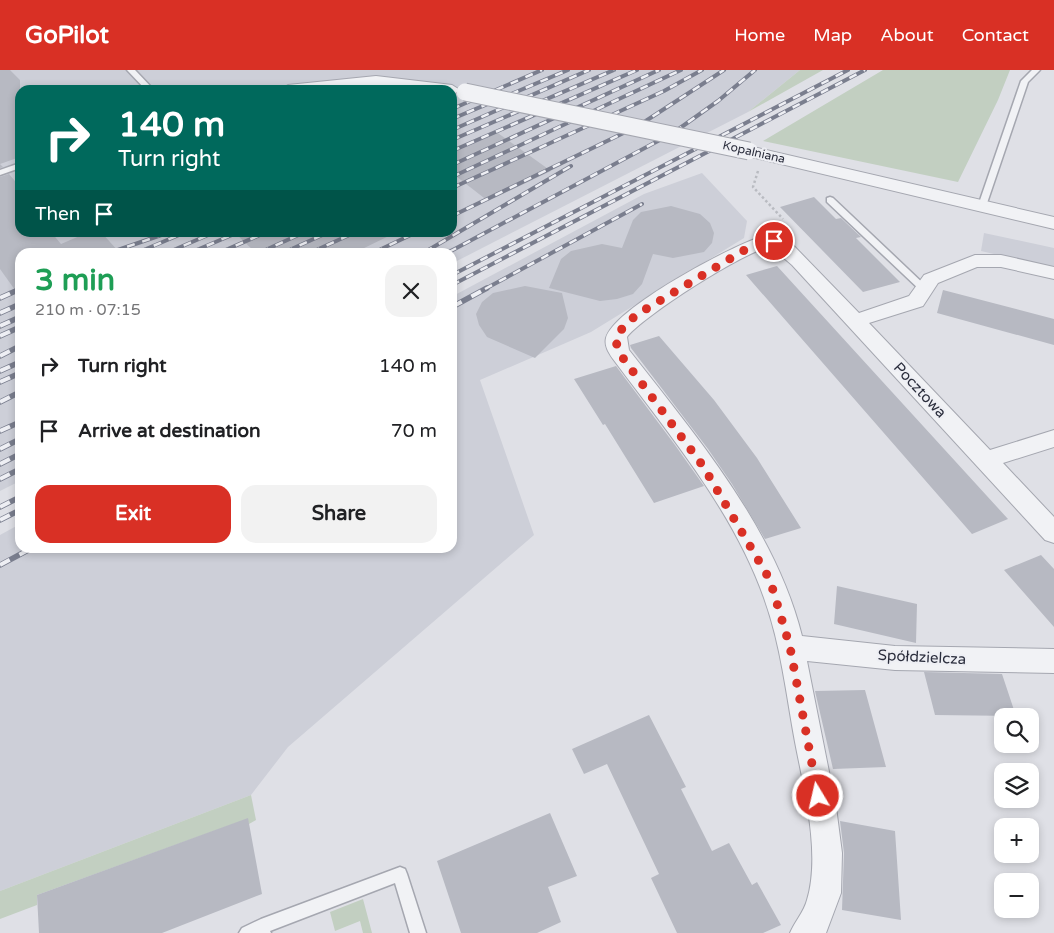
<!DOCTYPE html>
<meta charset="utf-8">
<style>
body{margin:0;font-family:"Varela Round",sans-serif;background:#f2f2f2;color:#202124;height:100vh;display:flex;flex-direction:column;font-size:19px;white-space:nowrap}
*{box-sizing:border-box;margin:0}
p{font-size:16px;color:#757577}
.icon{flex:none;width:28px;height:28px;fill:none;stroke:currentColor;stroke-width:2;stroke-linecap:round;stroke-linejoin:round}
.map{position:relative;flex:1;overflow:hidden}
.sheet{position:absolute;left:15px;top:178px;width:442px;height:305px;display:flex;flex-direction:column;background:#fff;border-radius:15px;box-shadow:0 2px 8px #0003}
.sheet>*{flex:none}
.banner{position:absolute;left:15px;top:15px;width:442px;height:152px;border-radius:15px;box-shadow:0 2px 8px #0003;background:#00695c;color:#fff;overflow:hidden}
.fabs{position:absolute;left:994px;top:638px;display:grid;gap:10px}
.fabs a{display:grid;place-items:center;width:45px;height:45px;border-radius:10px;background:#fff;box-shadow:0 2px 8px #0003;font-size:25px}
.pin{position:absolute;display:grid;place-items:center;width:42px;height:42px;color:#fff;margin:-21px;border:2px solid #fff;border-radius:50%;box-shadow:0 1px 5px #0007}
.me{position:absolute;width:55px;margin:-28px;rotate:351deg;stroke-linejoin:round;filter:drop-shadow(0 0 4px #0008)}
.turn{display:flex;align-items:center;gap:18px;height:105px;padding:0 20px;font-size:22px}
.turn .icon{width:65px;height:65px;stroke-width:2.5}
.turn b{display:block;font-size:35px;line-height:42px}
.then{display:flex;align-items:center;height:48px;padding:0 20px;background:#0003;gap:10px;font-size:19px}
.round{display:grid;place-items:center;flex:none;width:52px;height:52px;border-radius:15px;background:#f2f2f2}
.overview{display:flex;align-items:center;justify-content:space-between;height:85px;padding:0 20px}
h1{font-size:30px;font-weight:800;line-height:38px;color:#1e9e55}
.button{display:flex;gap:10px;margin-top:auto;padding:10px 20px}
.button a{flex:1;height:58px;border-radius:15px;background:#d93025;color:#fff;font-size:20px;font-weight:800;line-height:58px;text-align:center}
.button a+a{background:#f2f2f2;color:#202124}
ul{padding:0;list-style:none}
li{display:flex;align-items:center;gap:15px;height:65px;padding:0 20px}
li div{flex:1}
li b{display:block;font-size:19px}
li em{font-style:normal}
header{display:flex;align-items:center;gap:30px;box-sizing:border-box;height:70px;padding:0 25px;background:#d93025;color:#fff}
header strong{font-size:24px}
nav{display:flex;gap:28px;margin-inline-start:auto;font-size:18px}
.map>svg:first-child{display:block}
.built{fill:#cdcfd8;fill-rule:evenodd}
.green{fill:#c2cfc1}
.building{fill:#b7b9c2}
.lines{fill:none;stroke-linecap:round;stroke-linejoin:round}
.service-casing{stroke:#a5a7b0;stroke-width:3}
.minor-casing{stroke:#a5a7b0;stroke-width:2}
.path{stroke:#b9bbc1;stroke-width:2.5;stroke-dasharray:2.5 2.5;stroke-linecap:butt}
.service{fill:#f1f2f5;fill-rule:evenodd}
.minor{fill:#f1f2f5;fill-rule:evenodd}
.rail-far1-casing{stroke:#7a7e8e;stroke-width:4}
.rail-casing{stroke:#7a7e8e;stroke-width:5.5}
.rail-far1{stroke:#eeeff4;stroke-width:2.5;stroke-dasharray:8;stroke-linecap:butt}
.rail{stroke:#eeeff4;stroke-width:4;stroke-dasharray:11;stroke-linecap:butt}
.minor-bridge-casing{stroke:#a5a7b0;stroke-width:19;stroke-linecap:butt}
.minor-bridge{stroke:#f1f2f5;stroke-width:17}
.route{stroke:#d93025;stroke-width:9;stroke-dasharray:0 16.2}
.labels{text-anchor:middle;stroke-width:4.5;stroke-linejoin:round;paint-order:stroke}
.far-street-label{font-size:12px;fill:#2a2d3c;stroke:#eeeff4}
.street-label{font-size:15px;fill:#2a2d3c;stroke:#eeeff4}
</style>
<header>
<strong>GoPilot</strong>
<nav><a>Home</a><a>Map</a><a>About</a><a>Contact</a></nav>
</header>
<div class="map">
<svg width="1054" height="863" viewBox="0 0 1054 863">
<rect width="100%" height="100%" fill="#dfe0e6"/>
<path class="built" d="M0,0H800L748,42L453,193L452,182H20V411L0,421ZM20,20H452V162H20Z
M702,103L747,151L744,168L591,262L480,310L534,465L288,677L251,725L0,821V465L20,454V478H452L453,226L644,124Z
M984,163L1054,178V198L981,181Z"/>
<path class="green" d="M800,0H823L748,42Z
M883,0H1010L998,30L958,112L763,71Z
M251,725L256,750L249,754L247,749L37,825V835L0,849V821Z
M363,829L372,863H363L360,851L335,861L330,842Z"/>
<path class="building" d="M0,0H10L20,10V87L0,94L3,97L0,98Z
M495,61L551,101L488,131L452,103V80Z
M9,104L20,117V162H51L61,174L89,162H101L119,182H20V227L0,199V107Z
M814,127L836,149L841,148L861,167L856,168L900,212L863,222L780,137Z
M671,136L700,144L710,153L714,163L712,173L704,182L673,188L653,184L642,214L633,224L617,229L600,231L549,218L561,189L571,181L602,174L622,178L633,150L641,142Z
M234,162H397L356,182H255Z
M777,196L892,322L1008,449L972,464L746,205Z
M525,216L562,223L568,248L564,259L535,288L487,267L479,255L476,244L482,232L493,223Z
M943,220L1054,249V275L937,243Z
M659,266L714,330L757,388L801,458L765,469L732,414L708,379L631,278L630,275Z
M616,296L675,375L704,416L654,433L605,354L603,355L574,309Z
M1041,485L1054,499V557L1004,500Z
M837,516L917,534L916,573L834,554Z
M924,602L1002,604L1016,646L935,645Z
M865,620L886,697L833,699L815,621Z
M649,645L686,717L681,719L712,781L729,773L752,815L757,812L781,855L763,863H677L651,808L659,804L607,694L584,704L572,679Z
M550,743L577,806L548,817L561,852L537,863H461L437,791Z
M248,748L262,824L162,863H39L37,825Z
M840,751L895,761L901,850L842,840L844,783Z"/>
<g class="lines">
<g class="service-casing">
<path id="service" d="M127,0H135L154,20H146Z
M1032,0H1040L1028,12L986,136L982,139L979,138L978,136L1021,11Z
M20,93V98L0,105V100Z
M830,127L833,128L927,217V221H921L827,132V128Z
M400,797L405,799L407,804L426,863H410L395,813L270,861L271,863H239L242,858L261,849Z"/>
</g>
<g class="minor-casing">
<path id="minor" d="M376,6L452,15L460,20L452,25V20H413L376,16L333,20H280L288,15Z
M749,76L1054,147V159L743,85L741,81L743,77Z
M764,166L783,168L793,175L859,243L909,226L924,205L975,185H1001L1054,197V209L1001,197H977L938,213L923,236L869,253L990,380L1054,360V377L1003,393L1054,447V473L1045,470L792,195L771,177C747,179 642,247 627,267L629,280C696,366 775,458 802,566L895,576L1054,579V603L895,600L807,591L836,737L842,783L841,823L826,863H790C795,851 804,842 807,830C821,784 804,719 795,672C786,624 781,575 764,528C733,440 668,363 613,289C609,283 604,276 606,268C614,238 734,174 764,166Z"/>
</g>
<path class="path" d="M758,101L753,117L783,149"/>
<use href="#service" class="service"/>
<use href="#minor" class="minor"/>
<g class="rail-far1-casing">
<path id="rail-far1" d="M452,39L542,0
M452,49L568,0
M452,60L589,0
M452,70L614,0
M452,81L637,0
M452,95L659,0
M452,107L681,0
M452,118L664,21L702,0
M452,146L638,56L724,0
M112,182L170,162
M139,182L186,162
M169,182L215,162
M192,182L239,162
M221,182L267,162
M261,182L305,162
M285,182L329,162
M312,182L356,162
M375,182L417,162
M425,182L571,96
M449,182L673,63L718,31L755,0
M452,205L848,0
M452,215L865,0
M485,219L642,134"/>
</g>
<g class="rail-casing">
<path id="rail" d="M0,228L20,219
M452,237L487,218
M0,243L20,234
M0,256L20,247
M0,266L20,257
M0,286L20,276
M0,301L20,292
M0,312L20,303
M0,332L20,322
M0,361L20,352
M0,379L20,369
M0,394L20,384
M0,409L20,399
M0,437L20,427
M0,450L20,440
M0,495L32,478"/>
</g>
<use href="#rail-far1" class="rail-far1"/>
<use href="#rail" class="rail"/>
<g class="minor-bridge-casing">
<path id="minor-bridge" d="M465,22L749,81"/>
</g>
<use href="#minor-bridge" class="minor-bridge"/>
</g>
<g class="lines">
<path class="route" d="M774,171H764L748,178L636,245L621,260L616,272L620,284L703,396L770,510L790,577L818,726"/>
</g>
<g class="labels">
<g class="far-street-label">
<text transform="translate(754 82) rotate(13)" y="4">Kopalniana</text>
</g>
<g class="street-label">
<text transform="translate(920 320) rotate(47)" y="5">Pocztowa</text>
<text transform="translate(922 587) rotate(3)" y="5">Spółdzielcza</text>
</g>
</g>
</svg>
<div class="fabs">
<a><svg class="icon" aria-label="search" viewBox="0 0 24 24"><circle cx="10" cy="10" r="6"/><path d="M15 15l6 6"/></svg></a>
<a><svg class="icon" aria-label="layers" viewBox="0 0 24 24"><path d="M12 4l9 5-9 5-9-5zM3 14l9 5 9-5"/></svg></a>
<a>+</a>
<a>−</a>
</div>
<div class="pin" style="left:774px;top:171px;background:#d93025"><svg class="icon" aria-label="arrive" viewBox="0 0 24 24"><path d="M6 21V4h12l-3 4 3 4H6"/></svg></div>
<svg class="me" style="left:818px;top:726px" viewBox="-20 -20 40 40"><circle r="17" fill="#d93025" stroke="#fff" stroke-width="3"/><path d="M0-11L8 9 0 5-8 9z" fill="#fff"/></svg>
<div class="banner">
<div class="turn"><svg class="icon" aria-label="right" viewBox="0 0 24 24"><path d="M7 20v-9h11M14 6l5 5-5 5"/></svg><div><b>140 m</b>Turn right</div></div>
<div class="then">Then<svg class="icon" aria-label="arrive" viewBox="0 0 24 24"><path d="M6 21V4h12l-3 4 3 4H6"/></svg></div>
</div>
<section class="sheet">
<div class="overview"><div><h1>3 min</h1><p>210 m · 07:15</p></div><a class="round"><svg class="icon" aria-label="close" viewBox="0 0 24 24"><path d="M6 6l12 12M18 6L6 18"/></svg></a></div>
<ul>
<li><svg class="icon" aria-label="right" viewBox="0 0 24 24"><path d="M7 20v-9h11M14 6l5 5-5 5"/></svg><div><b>Turn right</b></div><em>140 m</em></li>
<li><svg class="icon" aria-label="arrive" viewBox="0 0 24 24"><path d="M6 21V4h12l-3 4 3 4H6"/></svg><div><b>Arrive at destination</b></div><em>70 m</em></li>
</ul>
<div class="button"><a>Exit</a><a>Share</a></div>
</section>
</div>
